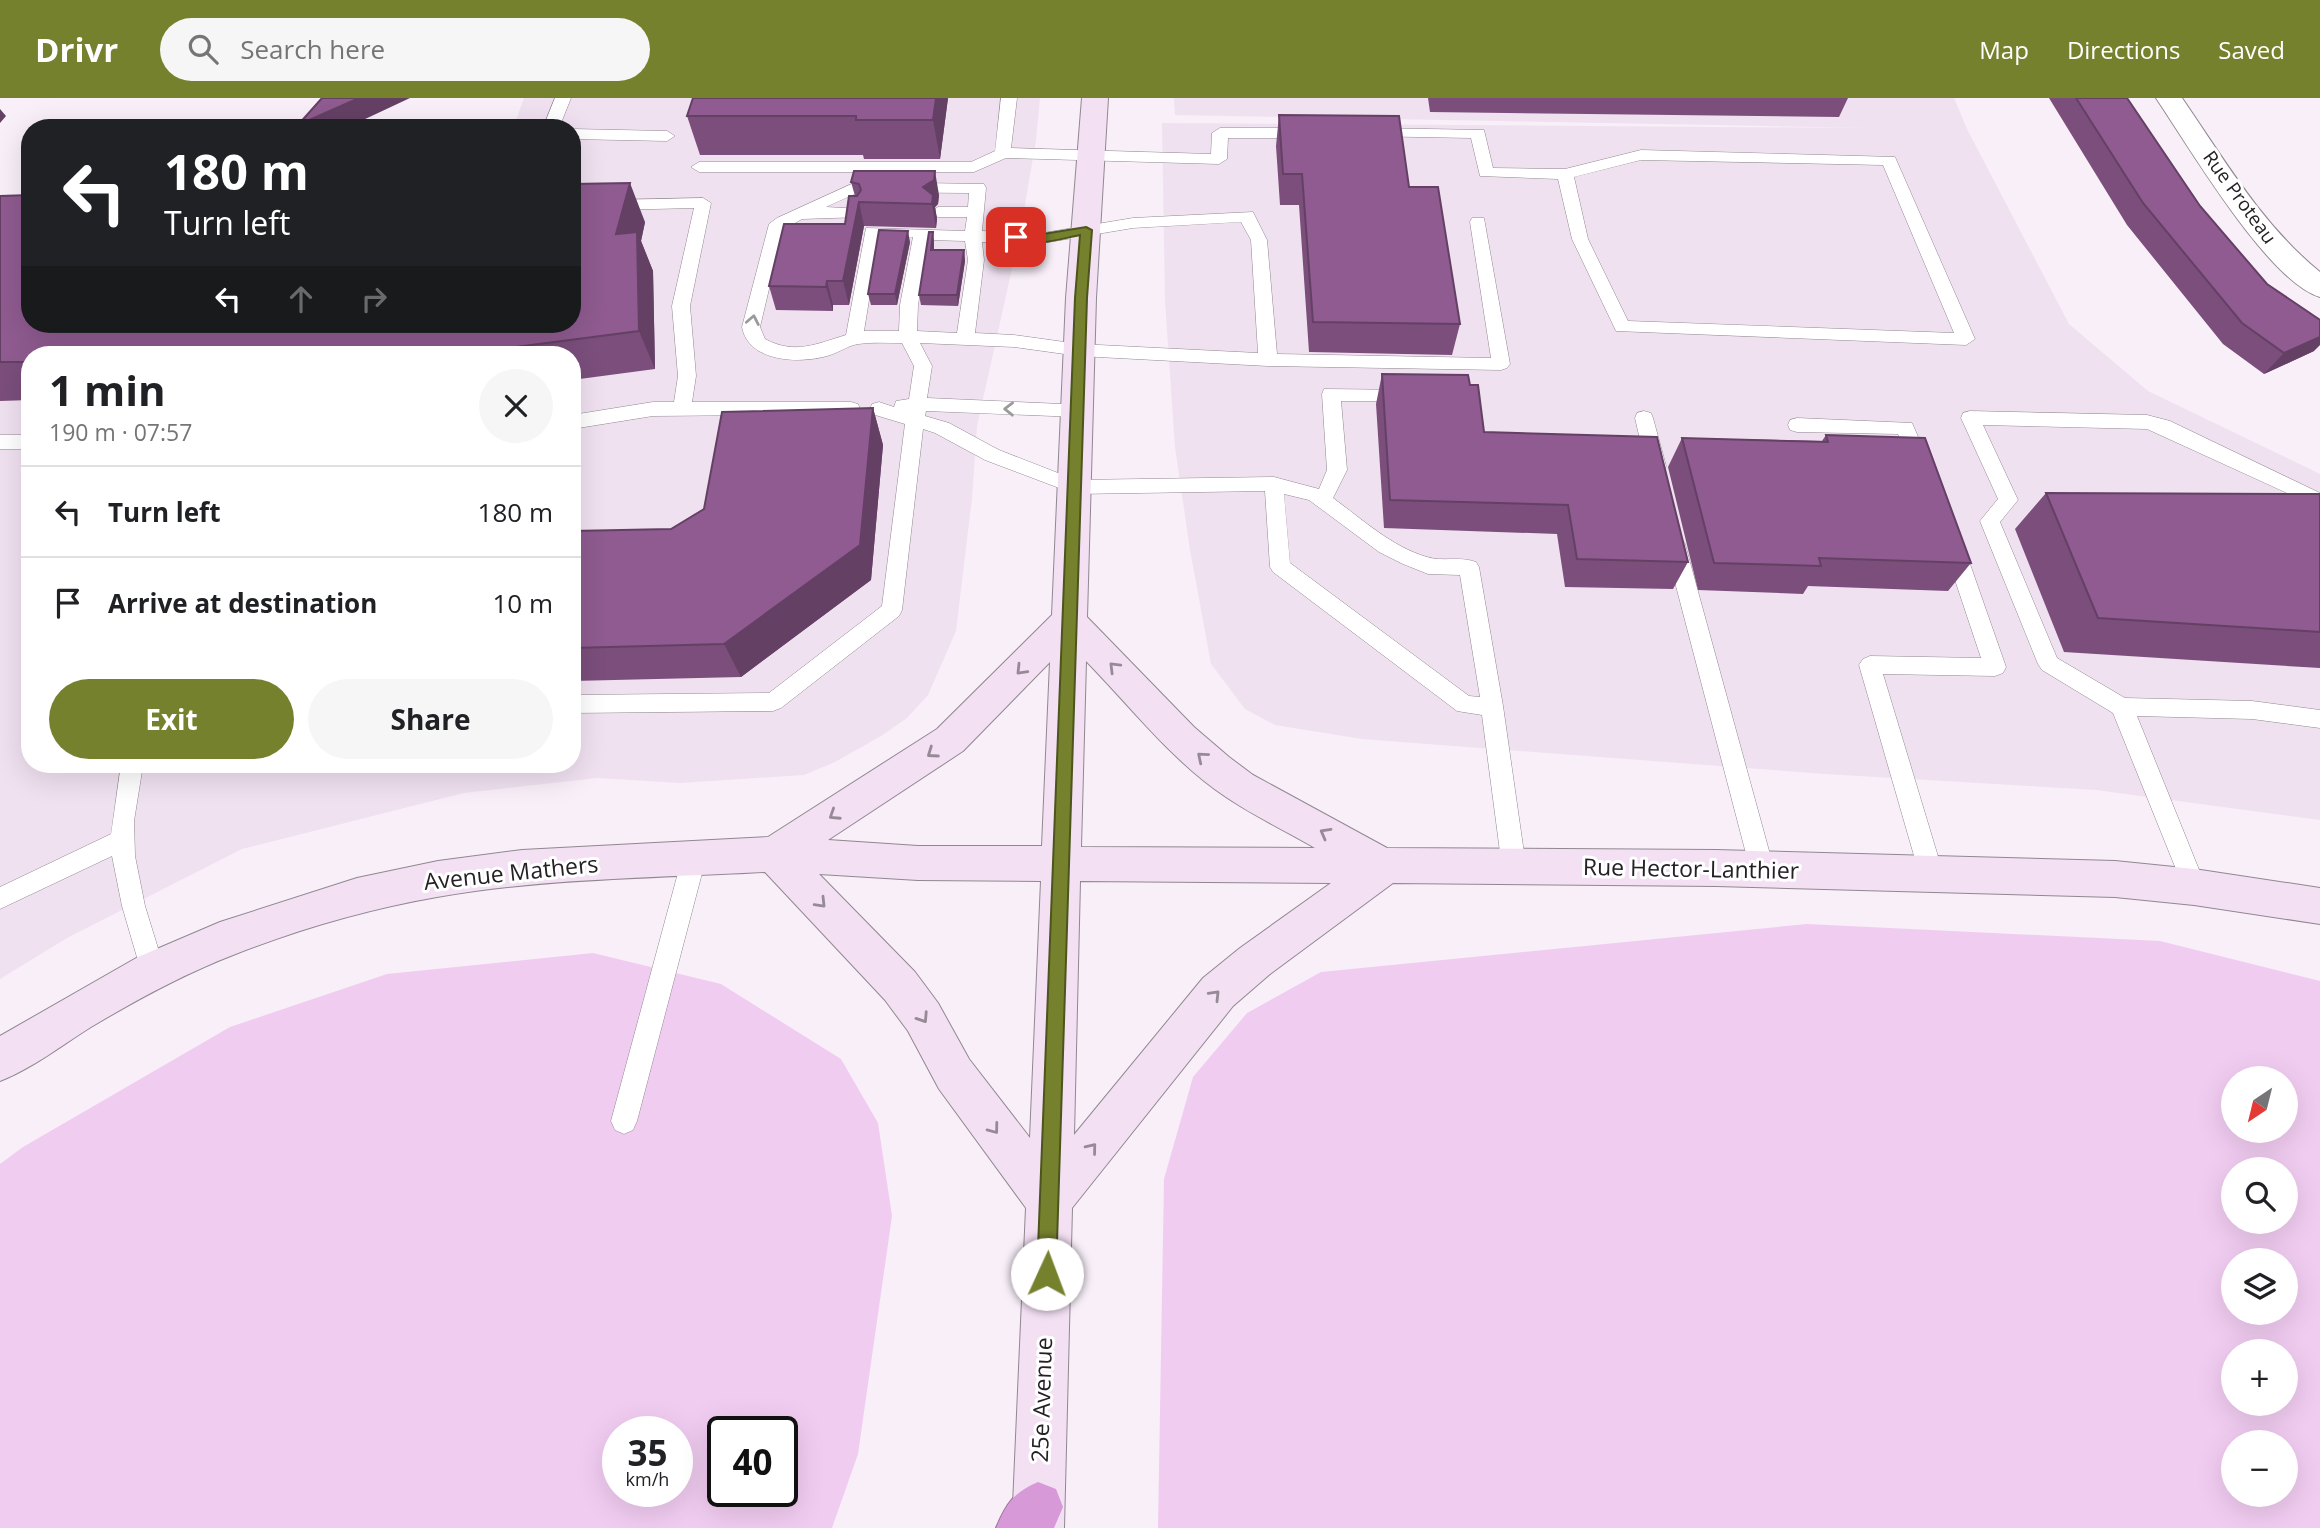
<!DOCTYPE html>
<meta charset="utf-8">
<style>
body{margin:0;font-family:"Open Sans",sans-serif;background:#f6f6f6;color:#202124;height:100vh;display:flex;flex-direction:column;font-size:26px;white-space:nowrap}
*{box-sizing:border-box;margin:0}
p{font-size:23px;color:#757577}
.icon{flex:none;width:38px;height:38px;fill:none;stroke:currentColor;stroke-width:2;stroke-linecap:round;stroke-linejoin:round}
.map{position:relative;flex:1;overflow:hidden}
.drawer{position:absolute;left:21px;top:248px;width:560px;height:427px;display:flex;flex-direction:column;background:#fff;border-radius:28px;box-shadow:0 7px 28px #0002}
.drawer>*{flex:none}
.banner{position:absolute;left:21px;top:21px;width:560px;height:214px;border-radius:28px;box-shadow:0 7px 28px #0002;background:#202124;color:#fff;overflow:hidden}
.needle{width:46px;rotate:215deg}
.fabs{position:absolute;left:2221px;top:968px;display:grid;gap:14px}
.fabs a{display:grid;place-items:center;width:77px;height:77px;border-radius:50%;background:#fff;box-shadow:0 7px 28px #0002;font-size:35px}
.speed{position:absolute;left:602px;top:1318px;display:flex;gap:14px;font-size:35px;font-weight:700;text-align:center}
.speed>*{display:grid;place-content:center;width:91px;height:91px;border-radius:50%;background:#fff;box-shadow:0 7px 28px #0002;line-height:1}
.speed small{font-size:18px;font-weight:400}
.speed .limit{border:4px solid #111;border-radius:10px;background:#fff;color:#111}
.pin{position:absolute;display:grid;place-items:center;width:60px;height:60px;color:#fff;margin:-30px;border-radius:14px;box-shadow:0 4px 10px #0006}
.me{position:absolute;width:77px;margin:-38px;rotate:2deg;stroke-linejoin:round;filter:drop-shadow(0 0 5px #0008)}
.turn{display:flex;align-items:center;gap:24px;height:147px;padding:0 28px;font-size:32px}
.turn .icon{width:91px;height:91px;stroke-width:2.5}
.turn b{display:block;font-size:49px;line-height:60px}
.lanes{display:flex;align-items:center;height:66px;padding:0 28px;background:#0003;justify-content:center;gap:35px;direction:ltr}
.lanes .off{opacity:.35}
.round{display:grid;place-items:center;flex:none;width:74px;height:74px;border-radius:37px;background:#f6f6f6}
.overview{display:flex;align-items:center;justify-content:space-between;height:119px;padding:0 28px}
h1{font-size:42px;font-weight:700;line-height:52px}
.primary-button{display:flex;gap:14px;margin-top:auto;padding:14px 28px}
.primary-button a{flex:1;height:80px;border-radius:42px;background:#76812d;color:#fff;font-size:28px;font-weight:700;line-height:80px;text-align:center}
.primary-button a+a{background:#f6f6f6;color:#202124}
ul{padding:0;list-style:none}
li{display:flex;align-items:center;gap:21px;height:91px;padding:0 28px;border-top:2px solid #e0e0e0}
li div{flex:1}
li b{display:block;font-size:26px}
li em{font-style:normal}
header{display:flex;align-items:center;gap:42px;box-sizing:border-box;height:98px;padding:0 35px;background:#76812d;color:#fff}
header strong{font-size:33px}
nav{display:flex;gap:38px;margin-inline-start:auto;font-size:24px}
.search{width:490px;height:63px;background:#f6f6f6;display:flex;align-items:center;gap:18px;box-sizing:border-box;padding:0 24px;border-radius:38px;color:#757577;font-size:26px}
.map>svg:first-child{display:block}
.built{fill:#f0e1f0;fill-rule:evenodd}
.green{fill:#f1ccf1;fill-rule:evenodd}
.lines{fill:none;stroke-linecap:round;stroke-linejoin:round}
.lane-casing{stroke:#908890;stroke-width:1}
.street-casing{stroke:#908890;stroke-width:2}
.secondary-casing{stroke:#908890;stroke-width:2}
.highway-casing{stroke:#986f99;stroke-width:2}
.lane{fill:#fff;fill-rule:evenodd}
.street{fill:#fff;fill-rule:evenodd}
.secondary{fill:#f3e0f3;fill-rule:evenodd}
.highway{fill:#d799d8;fill-rule:evenodd}
.wall{fill:#7b4e7c}
.shaded-wall{fill:#644065}
.building{fill:#8f5b90;stroke:#644065;stroke-width:2}
.oneway{stroke:#9c9b9c}
.oneway2{stroke:#968a96}
.route{fill:#76812d;stroke:#4d541d;stroke-width:2}
.labels{text-anchor:middle;stroke-width:6;stroke-linejoin:round;paint-order:stroke}
.far-street-label{font-size:19px;fill:#242124;stroke:#fff}
.street-label{font-size:23px;fill:#242124;stroke:#fff}
</style>
<header>
<strong>Drivr</strong>
<div class="search"><svg class="icon" aria-label="search" viewBox="0 0 24 24"><circle cx="10" cy="10" r="6"/><path d="M15 15l6 6"/></svg>Search here</div>
<nav><a>Map</a><a>Directions</a><a>Saved</a></nav>
</header>
<div class="map">
<svg width="2320" height="1430" viewBox="0 0 2320 1430">
<rect width="100%" height="100%" fill="#f8eff8"/>
<path class="built" d="M524,0H1040L1036,42L1021,130L977,328L972,400L956,533L928,597L907,620L881,638L835,664L804,677L680,685L597,680L464,695L242,751L67,840L0,881V106L30,226H572V30H513ZM30,257H572V667H30Z
M1174,0H1954L1967,31L2069,226L2148,293L2320,376V722L2096,692L1825,676L1362,641L1275,627L1245,611L1211,566L1190,452L1175,349L1165,203L1162,25L1867,30L1175,17Z"/>
<path class="green" d="M1807,826L2160,843L2320,883V1430H1158L1164,1081L1193,979L1247,915L1321,874ZM2233,980H2286V1032H2233ZM2233,1071H2286V1124H2233ZM2233,1162H2286V1214H2233ZM2233,1253H2286V1306H2233ZM2233,1344H2286V1396H2233Z
M593,855L721,886L841,961L878,1025L892,1118L858,1356L832,1430H0V1066L23,1049L230,929L387,876ZM618,1334H677V1393H618ZM723,1334H782V1393H723Z"/>
<g class="lines">
<g class="lane-casing">
<path id="lane" d="M555,0H571L559,30H543Z
M1001,0H1017L1011,50L1211,56L1212,35L1220,30H1308L1316,35L1308,40H1228L1227,61L1219,66L1006,60L974,74H699L691,69L699,64H971L995,53Z
M1371,30L1484,32L1493,70L1565,71L1641,52L1895,59L1975,241L1966,247L1616,233L1572,141L1558,81L1480,78L1471,40L1365,38L1363,35L1365,32ZM1641,62L1883,67L1954,235L1628,223L1588,141L1574,79Z
M572,31L667,33L675,38L667,43L572,41Z
M856,84L984,86L986,90L982,133L1037,136L1133,120L1253,114L1267,142L1277,256L1491,260L1470,124L1472,120H1484L1510,266L1507,270L1501,272L1268,268L1079,258L1014,249L920,245L932,268L927,300L1085,307L1087,312L1085,317L1078,319L926,313L925,318L949,325L999,352L1076,382L1274,379L1319,391L1327,372L1322,296L1324,291L1414,292L1416,297L1414,302L1407,303H1341L1347,372L1333,400C1362,421 1392,449 1427,459C1442,464 1460,458 1476,464L1479,469L1503,608L1526,769L1522,776L1514,779L1506,776L1502,769L1482,617L1457,613L1273,474L1270,469L1265,393L1075,396L985,362L935,335L923,331L902,512L899,518L781,610L773,613L572,615V597L769,595L882,508L905,326L872,316L870,311L872,306L879,304L894,309L896,303L909,301L914,268L902,245C888,245 872,244 858,246C847,248 838,255 827,258C799,266 748,264 742,229L769,126L777,120ZM859,94L969,95L968,109H938L930,114L938,119H967L965,133L866,130L846,237C816,246 795,257 765,241L760,229L783,132L802,121L862,119L864,115L862,111L826,109ZM1241,124L1251,142L1258,255L1079,246L1014,237L975,235L984,162L982,144L1037,146L1133,130ZM913,139L900,207L899,233H864L879,140ZM929,142L965,143L968,162L957,235L917,233L918,207ZM1284,396L1309,402L1379,454L1403,466L1428,476L1460,477L1480,599L1469,598L1290,465Z
M703,100L711,105L690,208L696,278L692,304H851L858,306L860,311L858,316L653,318L572,331V317L653,304H674L678,278L672,208L694,110L572,113V103Z
M1644,313L1651,315L1653,320L1666,368L1663,373H1649L1646,368L1635,320L1637,315Z
M1970,313L2147,317L2170,323L2320,395V410L2147,331L1983,327L2018,402L2000,424L2057,560L2125,600L2252,603L2320,612V630L2252,621L2137,618L2206,789L2202,796L2194,800L2186,796L2113,615L2042,572L2038,566L1980,423L1998,401L1961,320L1963,315Z
M1797,320L1912,325L1930,366L1927,371H1913L1898,336L1797,334L1790,332L1788,327L1790,322Z
M0,337H30V351H0Z
M1675,438L1682,441L1685,446L1774,771L1770,778L1762,781L1754,778L1750,771L1665,446L1668,441Z
M1953,438L1960,441L1963,446L2006,569L2003,575L1995,578L1883,576L1943,775L1939,782L1931,785L1923,782L1919,775L1859,567L1863,561L1870,558L1981,560L1943,446L1946,441Z
M121,667H143L134,723L135,758L145,808L165,873L162,881L153,884L144,881L141,873L122,808L112,758L0,811V789L111,736Z
M694,750L702,753L706,760L637,1023L633,1032L624,1036L615,1032L611,1023L682,760L686,753Z"/>
</g>
<g class="street-casing">
<path id="street" d="M2156,0H2182C2224,61 2262,127 2320,174V199C2268,184 2188,47 2156,0Z"/>
</g>
<g class="secondary-casing">
<path id="secondary" d="M1082,0H1108L1096,200L1087,519L1194,629L1229,659L1253,677L1387,750L1716,752L2115,763L2194,771L2320,790V826L2194,807L2115,799L1716,788L1393,785L1270,876L1233,908L1072,1110L1064,1430H1012L1026,1110L939,991L908,933L885,902L765,774C656,780 545,780 437,799C368,811 299,831 233,857C184,876 136,902 91,929C62,947 33,970 0,983V938L138,859L220,824L357,780L438,763L522,752L768,739L937,631L1052,517L1066,200ZM1086,563C1131,609 1172,663 1226,699C1254,718 1286,733 1315,750L1081,749ZM1050,564L1042,748H918L828,742L963,653ZM819,776L918,782L1041,783L1030,1040L969,961L938,905L915,874ZM1080,783L1331,785L1240,850L1203,880L1074,1037Z"/>
</g>
<g class="highway-casing">
<path id="highway" d="M1038,1384L1056,1391L1063,1409L1054,1430H996C1006,1406 1014,1394 1038,1384Z"/>
</g>
<use href="#lane" class="lane"/>
<use href="#street" class="street"/>
<use href="#secondary" class="secondary"/>
<use href="#highway" class="highway"/>
</g>
<path class="wall" d="M693,0H948L940,61H864L863,57H700L687,18Z
M1428,0H1848L1839,19L1430,14Z
M2049,0H2127L2200,108L2314,253L2264,276L2223,246L2127,127Z
M1279,17L1409,89L1460,226L1452,257L1309,254L1299,107H1280L1276,48Z
M851,84L939,97L938,106L935,109L937,121L936,130L864,128L849,207H833V213L776,212L769,188L845,126L855,98Z
M0,98L645,124L641,143L653,173L655,271L572,282V257H30V302L0,303Z
M933,134L934,145V152H964L965,163L958,208L921,207L919,197Z
M910,144L897,207H871L868,196Z
M1382,276L1470,287L1484,334L1688,464L1673,491L1565,489L1557,436L1384,430L1376,306Z
M873,310L883,347L871,482L741,579L572,583V433L671,431Z
M1826,337L1971,465L1948,493L1808,488L1803,496L1698,492L1668,369L1682,340L1822,343Z
M2046,395L2320,396V570L2064,554L2015,431Z"/>
<path class="shaded-wall" d="M359,0H410L346,30H300L298,27Z
M936,0H948L940,61L933,22Z
M0,11L6,18L0,25Z
M935,73L939,97L938,106L935,109L937,121L936,130L932,106L923,89Z
M630,85L645,124L641,143L653,173L655,271L639,233L616,136Z
M859,104L864,128L849,207L843,183Z
M908,133L910,144L897,207L895,196Z
M933,134L934,145L933,162L931,152Z
M964,152L965,163L958,208L957,197Z
M827,183L833,207V213L826,189Z
M2320,239V247L2314,253L2264,276L2284,255Z
M873,310L883,347L871,482L741,579L724,546Z"/>
<path class="building" d="M322,0H359L298,27Z
M693,0H936L933,22H856V18H687Z
M2076,0H2127L2200,108L2267,186L2320,222V239L2284,255L2242,225L2143,105Z
M1279,17L1399,18L1409,89H1438L1460,226L1313,224L1302,76H1283Z
M854,73H935L934,82L923,89L933,97L932,106L859,104L843,183H827L826,189L769,188L784,126H845L849,98H857L861,92L859,86L851,84Z
M630,85L616,136L637,134L639,233L453,257H414L415,256L331,257H30V264H0V98L30,97V226H572V86Z
M879,132L908,133L895,196H868Z
M929,134H933L931,152H964L957,197H919Z
M1382,276L1468,277L1470,287H1478L1484,334L1657,339L1688,464L1577,461L1568,407L1390,402Z
M873,310L860,447L724,546L572,550V433L671,431L704,411L722,314Z
M1826,337L1925,340L1971,465L1819,460L1821,468L1714,465L1682,340L1828,344Z
M2046,395L2320,396V534L2098,520Z"/>
<defs><path id="oneway-chevron" d="M-2-3.5L2.5 0L-2 3.5" fill="none" stroke-width="1.6" stroke-linecap="round" stroke-linejoin="round" transform="scale(1.75)"/></defs>
<g class="oneway">
<use href="#oneway-chevron" transform="translate(753 222) rotate(-79)"/>
<use href="#oneway-chevron" transform="translate(1009 311) rotate(-179)"/>
</g>
<g class="oneway2">
<use href="#oneway-chevron" transform="translate(1114 569) rotate(-135)"/>
<use href="#oneway-chevron" transform="translate(1021 572) rotate(134)"/>
<use href="#oneway-chevron" transform="translate(932 655) rotate(145)"/>
<use href="#oneway-chevron" transform="translate(1202 659) rotate(-140)"/>
<use href="#oneway-chevron" transform="translate(834 717) rotate(147)"/>
<use href="#oneway-chevron" transform="translate(1325 735) rotate(-151)"/>
<use href="#oneway-chevron" transform="translate(821 805) rotate(46)"/>
<use href="#oneway-chevron" transform="translate(1215 897) rotate(-46)"/>
<use href="#oneway-chevron" transform="translate(923 920) rotate(57)"/>
<use href="#oneway-chevron" transform="translate(994 1031) rotate(53)"/>
<use href="#oneway-chevron" transform="translate(1092 1050) rotate(-51)"/>
</g>
<path class="route" d="M1086,129L1092,132L1087,200L1056,1176L1053,1182L1047,1185L1040,1182L1037,1176L1075,200L1080,137C1060,141 1027,152 1010,139L1016,136L1037,137Z"/>
<g class="labels">
<g class="far-street-label">
<text transform="translate(2240 99) rotate(54)" y="7">Rue Proteau</text>
</g>
<g class="street-label">
<text transform="translate(1691 771) rotate(1)" y="8">Rue Hector-Lanthier</text>
<text transform="translate(511 775) rotate(-6)" y="8">Avenue Mathers</text>
<text transform="translate(1042 1302) rotate(-88)" y="8">25e Avenue</text>
</g>
</g>
</svg>
<div class="fabs">
<a><svg class="needle" viewBox="-14 -14 28 28"><path d="M0-13l5 13h-10z" fill="#e53935"/><path d="M0 13l5-13h-10z" fill="#757577"/></svg></a>
<a><svg class="icon" aria-label="search" viewBox="0 0 24 24"><circle cx="10" cy="10" r="6"/><path d="M15 15l6 6"/></svg></a>
<a><svg class="icon" aria-label="layers" viewBox="0 0 24 24"><path d="M12 4l9 5-9 5-9-5zM3 14l9 5 9-5"/></svg></a>
<a>+</a>
<a>−</a>
</div>
<div class="speed"><div>35<small>km/h</small></div><div class="limit">40</div></div>
<div class="pin" style="left:1016px;top:139px;background:#d93025"><svg class="icon" aria-label="arrive" viewBox="0 0 24 24"><path d="M6 21V4h12l-3 4 3 4H6"/></svg></div>
<svg class="me" style="left:1047px;top:1176px" viewBox="-20 -20 40 40"><circle r="19" fill="#fff"/><path d="M0-13L10 11 0 6-10 11z" fill="#76812d"/></svg>
<div class="banner">
<div class="turn"><svg class="icon" aria-label="left" viewBox="0 0 24 24"><path d="M17 20v-9H6M10 6l-5 5 5 5"/></svg><div><b>180 m</b>Turn left</div></div>
<div class="lanes"><svg class="icon" aria-label="left" viewBox="0 0 24 24"><path d="M17 20v-9H6M10 6l-5 5 5 5"/></svg><svg class="icon off" aria-label="ahead" viewBox="0 0 24 24"><path d="M12 20V5M6 11l6-6 6 6"/></svg><svg class="icon off" aria-label="right" viewBox="0 0 24 24"><path d="M7 20v-9h11M14 6l5 5-5 5"/></svg></div>
</div>
<section class="drawer">
<div class="overview"><div><h1>1 min</h1><p>190 m · 07:57</p></div><a class="round"><svg class="icon" aria-label="close" viewBox="0 0 24 24"><path d="M6 6l12 12M18 6L6 18"/></svg></a></div>
<ul>
<li><svg class="icon" aria-label="left" viewBox="0 0 24 24"><path d="M17 20v-9H6M10 6l-5 5 5 5"/></svg><div><b>Turn left</b></div><em>180 m</em></li>
<li><svg class="icon" aria-label="arrive" viewBox="0 0 24 24"><path d="M6 21V4h12l-3 4 3 4H6"/></svg><div><b>Arrive at destination</b></div><em>10 m</em></li>
</ul>
<div class="primary-button"><a>Exit</a><a>Share</a></div>
</section>
</div>
